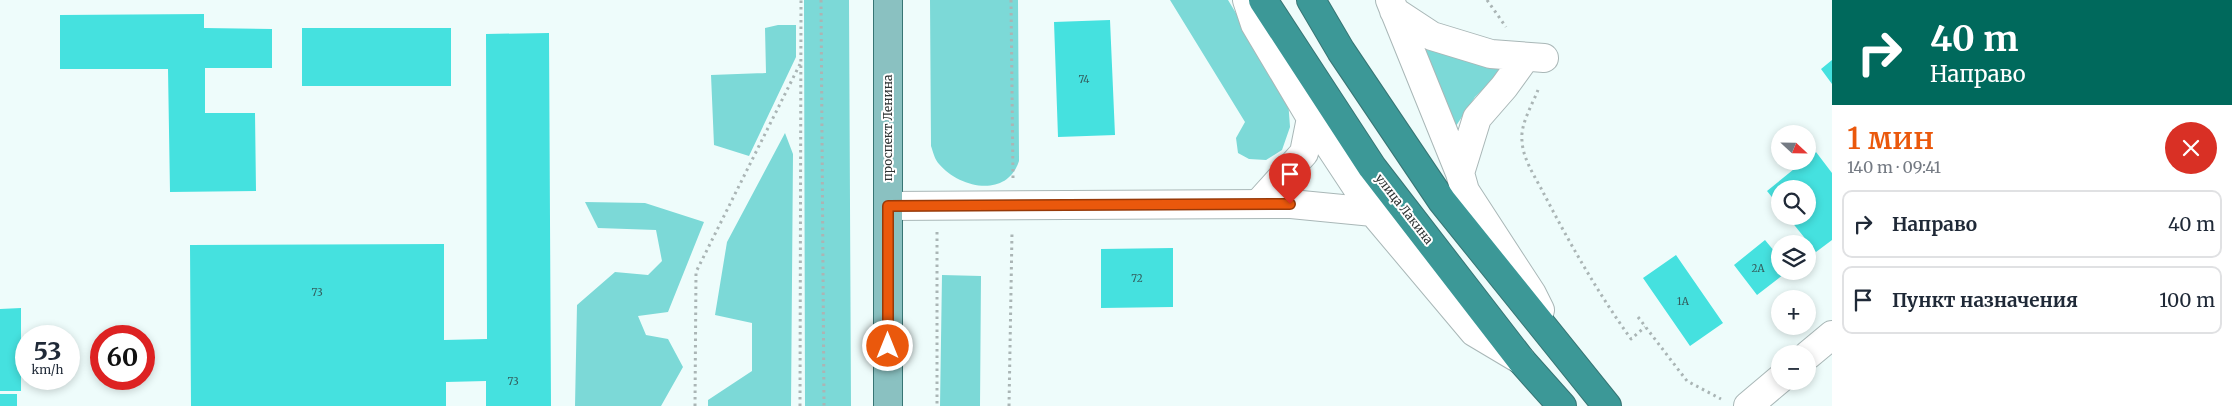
<!DOCTYPE html>
<html lang="ru">
<meta charset="utf-8">
<style>
body{margin:0;font-family:Merriweather,serif;background:#f2f2f3;color:#1f2937;height:100vh;display:flex;flex-direction:column;font-size:19px;white-space:nowrap}
*{box-sizing:border-box;margin:0}
p{font-size:16px;color:#747a83}
.icon{flex:none;width:28px;height:28px;fill:none;stroke:currentColor;stroke-width:2;stroke-linecap:round;stroke-linejoin:round}
.map{position:relative;flex:1;overflow:hidden}
.side{display:flex;flex-direction:column;background:#fff;width:400px}
.side>*{flex:none}
.banner{background:#00695c;color:#fff;overflow:hidden}
.needle{width:32px;rotate:112deg}
.tools{position:absolute;left:1771px;top:125px;display:grid;gap:10px}
.tools a{display:grid;place-items:center;width:45px;height:45px;border-radius:50%;background:#fff;box-shadow:0 2px 8px #0003;font-size:25px}
.speed{position:absolute;left:15px;top:325px;display:flex;gap:10px;font-size:25px;font-weight:700;text-align:center}
.speed>*{display:grid;place-content:center;width:65px;height:65px;border-radius:50%;background:#fff;box-shadow:0 2px 8px #0003;line-height:1}
.speed small{font-size:12px;font-weight:400}
.speed .limit{border:8px solid #d22;background:#fff;color:#111}
.pin{position:absolute;display:grid;place-items:center;width:42px;height:42px;color:#fff;margin:-51px -21px;border-radius:50% 50% 50% 0;rotate:-45deg;box-shadow:0 0 5px #0007}
.pin .icon{rotate:45deg}
.me{position:absolute;width:55px;margin:-28px;rotate:0deg;stroke-linejoin:round;filter:drop-shadow(0 0 4px #0008)}
.turn{display:flex;align-items:center;gap:18px;height:105px;padding:0 15px;font-size:22px}
.turn .icon{width:65px;height:65px;stroke-width:2.5}
.turn b{display:block;font-size:35px;line-height:42px}
.round{display:grid;place-items:center;flex:none;width:52px;height:52px;border-radius:26px;background:#f2f2f3}
.head{display:flex;align-items:center;justify-content:space-between;height:85px;padding:0 15px}
h1{font-size:30px;font-weight:600;line-height:38px;color:#ea580c}
ul{padding:0;list-style:none}
li{display:flex;align-items:center;gap:15px;height:68px;margin:0 10px 8px;padding:0 5px;border:2px solid #e0e1e3;border-radius:10px}
li div{flex:1}
li b{display:block;font-size:19px}
li em{font-style:normal}
main{display:flex;flex:1;min-height:0}
.map>svg:first-child{display:block}
.green{fill:#7cd9d7}
.building{fill:#45e1df}
.lines{fill:none;stroke-linecap:round;stroke-linejoin:round}
.minor-casing{stroke:#a9b7b7;stroke-width:30}
.major-casing{stroke:#377574;stroke-width:30}
.highway-casing{stroke:#377574;stroke-width:30}
.path{stroke:#aab5b5;stroke-width:3;stroke-dasharray:2.5 4;stroke-linecap:butt}
.minor{stroke:#fff;stroke-width:28}
.major{stroke:#8ac1c1;stroke-width:28}
.highway{stroke:#3c9897;stroke-width:28}
.route-casing{stroke:#983908;stroke-width:12}
.route{stroke:#ea580c;stroke-width:9}
.labels{text-anchor:middle;stroke-width:4;stroke-linejoin:round;paint-order:stroke}
.number-label{font-size:10px;fill:#345e5e}
.street-label{font-size:12px;fill:#2e3333;stroke:#fff}
</style>
<main>
<div class="map">
<svg width="1832" height="406" viewBox="0 0 1832 406">
<rect width="100%" height="100%" fill="#eefcfb"/>
<path class="green" d="M804,0H849L851,406H805Z
M930,0H1018L1019,161C1007,199 959,188 939,164C935,160 933,152 931,146Z
M1170,0H1228L1288,99L1290,127L1282,150L1266,160L1249,159L1238,153L1236,138L1245,122Z
M778,25H796V57L749,156L714,145L711,75L766,73L765,28Z
M1419,38L1509,65L1475,97L1456,126Z
M785,133L793,154L791,406H708V400L752,371V323L715,315L727,242Z
M585,202L645,203L704,222L668,312L638,316L646,335L668,339L683,367L661,406H575L577,305L615,272L648,275L662,261L656,230L598,228Z
M942,275L981,276L980,406H940Z"/>
<path class="building" d="M204,14V28L272,29V68H205V113H255L256,191L170,192L168,69H60V15Z
M1110,20L1115,135L1058,137L1054,22Z
M302,28H451V86H302Z
M549,33L551,406H486V381L446,382V406H191L190,245L444,244V340L487,339L486,34Z
M1832,60V84L1821,69Z
M1816,152L1832,173V240L1816,252L1787,216H1808V189H1780V207L1767,191L1804,161H1808V159Z
M1765,240L1780,258V271H1788L1757,295L1734,265Z
M1173,248V307L1101,308V249Z
M1676,255L1723,323L1690,346L1643,278Z
M21,308V391H0V309Z
M0,394H17V406H0Z"/>
<g class="lines">
<g class="minor-casing">
<path id="minor" d="M1247,0L1255,24L1311,118L1304,153L1258,204
M1390,0L1460,173L1465,191L1532,294L1540,310
M1394,11L1432,36L1491,54L1544,58
M1311,118L1373,212
M1460,173L1477,118L1504,87L1525,58
M888,206L1291,204L1373,212L1474,332L1521,360
M1808,355L1832,335
M1748,406L1780,379"/>
</g>
<g class="major-casing">
<path id="major" d="M888,0V406"/>
</g>
<g class="highway-casing">
<path id="highway" d="M1263,0L1372,167L1521,360L1562,406
M1311,0L1341,51L1442,201L1607,406"/>
</g>
<path class="path" d="M821,0L824,406
M1011,0L1013,178
M1487,0L1506,27
M1538,90C1532,105 1520,125 1522,141C1523,160 1536,178 1544,194C1570,244 1598,293 1631,339L1645,327
M937,232V406
M1638,317L1687,381L1721,399
M695,406L696,272L800,64
M800,406L801,0
M1009,406L1012,232"/>
<use href="#minor" class="minor"/>
<use href="#major" class="major"/>
<use href="#highway" class="highway"/>
</g>
<g class="lines">
<g class="route-casing">
<path id="route" d="M888,346V206L1290,204"/>
</g>
<use href="#route" class="route"/>
</g>
<g class="labels">
<g class="number-label">
<text x="1084" y="83">74</text>
<text x="1758" y="272">2А</text>
<text x="1137" y="282">72</text>
<text x="317" y="296">73</text>
<text x="1683" y="305">1А</text>
<text x="513" y="385">73</text>
</g>
<g class="street-label">
<text transform="translate(888 128) rotate(-90)" y="4">проспект Ленина</text>
<text transform="translate(1404 209) rotate(52)" y="4">улица Лакина</text>
</g>
</g>
</svg>
<div class="tools">
<a><svg class="needle" viewBox="-14 -14 28 28"><path d="M0-13l5 13h-10z" fill="#e53935"/><path d="M0 13l5-13h-10z" fill="#747a83"/></svg></a>
<a><svg class="icon" aria-label="search" viewBox="0 0 24 24"><circle cx="10" cy="10" r="6"/><path d="M15 15l6 6"/></svg></a>
<a><svg class="icon" aria-label="layers" viewBox="0 0 24 24"><path d="M12 4l9 5-9 5-9-5zM3 14l9 5 9-5"/></svg></a>
<a>+</a>
<a>−</a>
</div>
<div class="speed"><div>53<small>km/h</small></div><div class="limit">60</div></div>
<div class="pin" style="left:1290px;top:204px;background:#d93025"><svg class="icon" aria-label="arrive" viewBox="0 0 24 24"><path d="M6 21V4h12l-3 4 3 4H6"/></svg></div>
<svg class="me" style="left:888px;top:346px" viewBox="-20 -20 40 40"><circle r="17" fill="#ea580c" stroke="#fff" stroke-width="3"/><path d="M0-11L8 9 0 5-8 9z" fill="#fff"/></svg>
</div>
<section class="side">
<div class="banner">
<div class="turn"><svg class="icon" aria-label="right" viewBox="0 0 24 24"><path d="M7 20v-9h11M14 6l5 5-5 5"/></svg><div><b>40 m</b>Направо</div></div>
</div>
<div class="head"><div><h1>1 мин</h1><p>140 m · 09:41</p></div><a class="round" style="background:#d93025;color:#fff"><svg class="icon" aria-label="close" viewBox="0 0 24 24"><path d="M6 6l12 12M18 6L6 18"/></svg></a></div>
<ul>
<li><svg class="icon" aria-label="right" viewBox="0 0 24 24"><path d="M7 20v-9h11M14 6l5 5-5 5"/></svg><div><b>Направо</b></div><em>40 m</em></li>
<li><svg class="icon" aria-label="arrive" viewBox="0 0 24 24"><path d="M6 21V4h12l-3 4 3 4H6"/></svg><div><b>Пункт назначения</b></div><em>100 m</em></li>
</ul>
</section>
</main>
